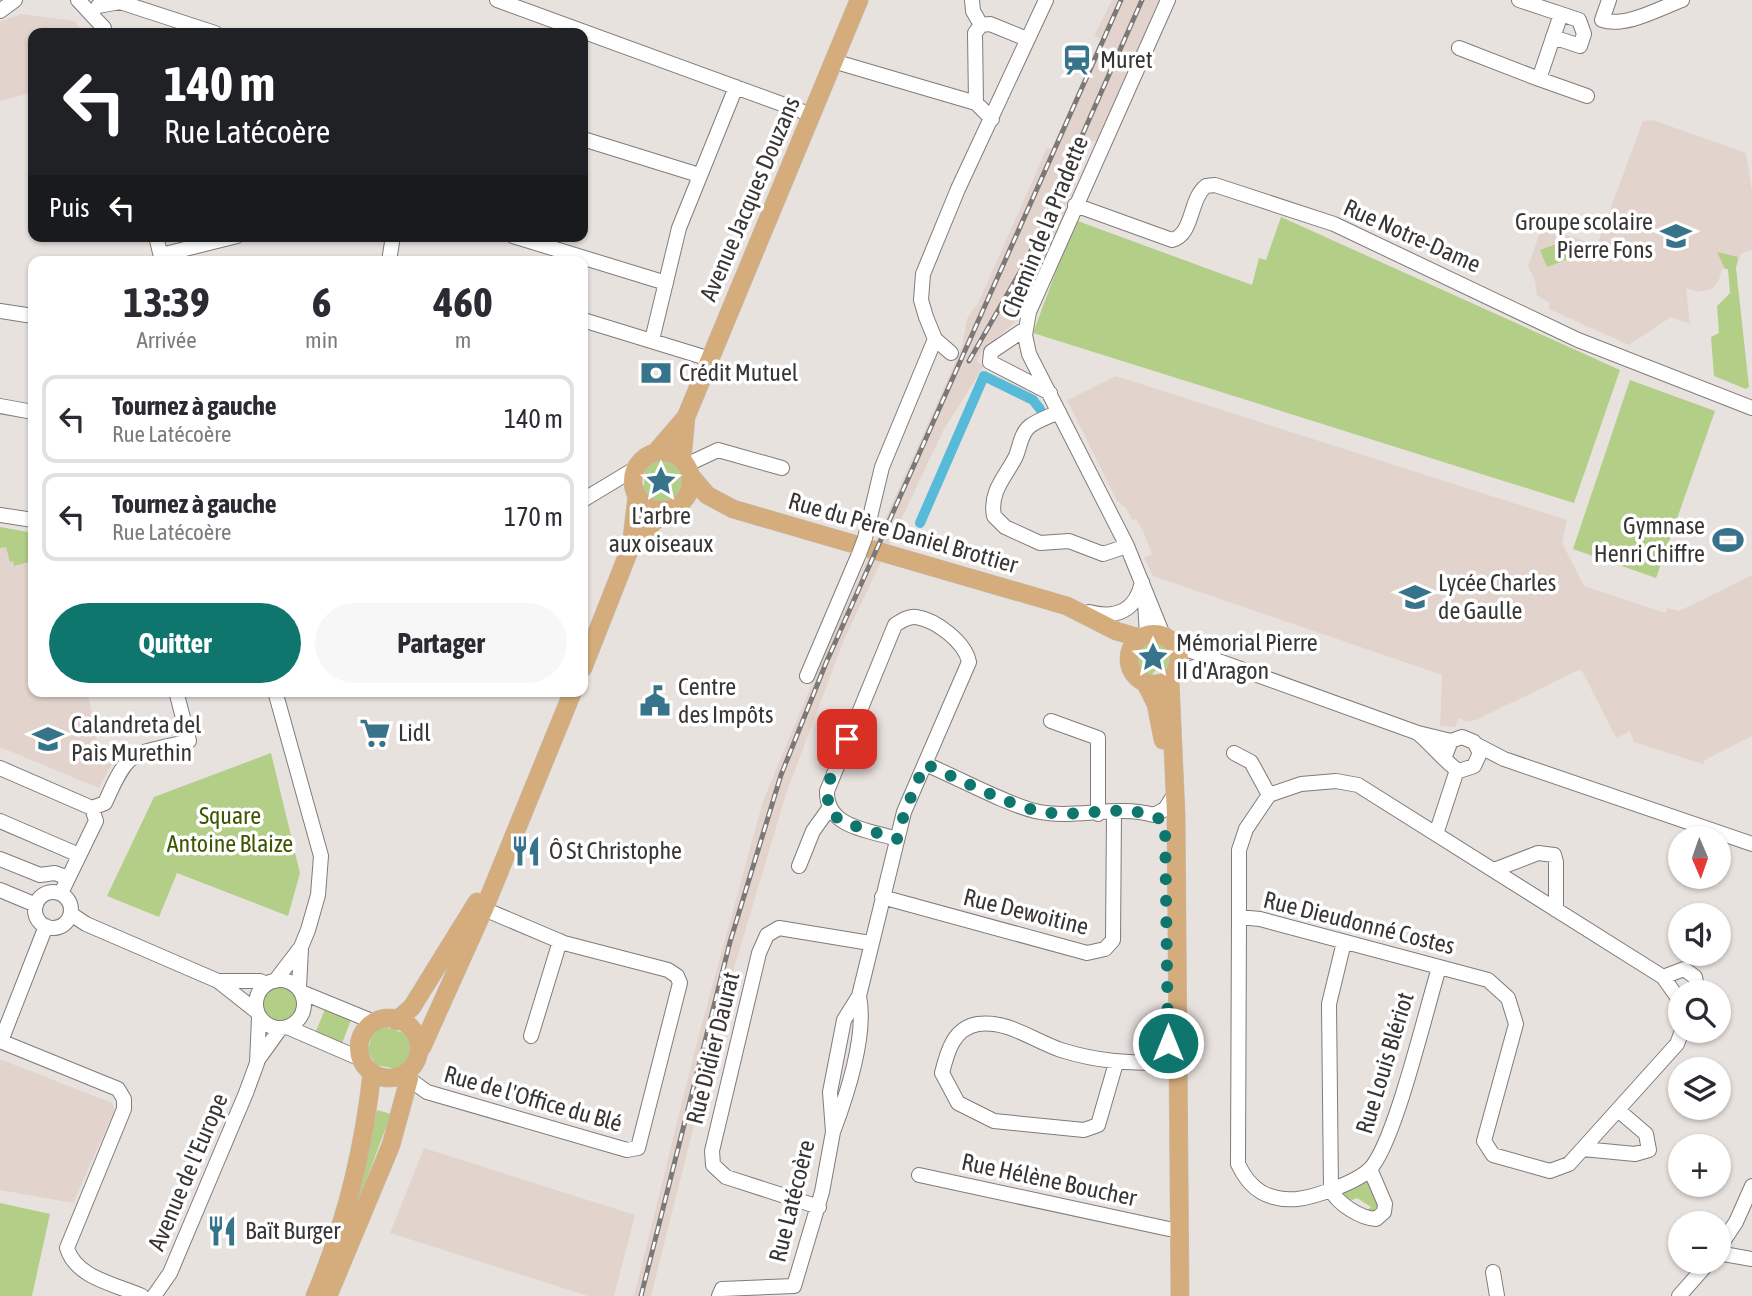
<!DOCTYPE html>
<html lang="fr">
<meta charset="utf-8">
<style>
body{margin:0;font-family:"Asap Condensed",sans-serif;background:#f7f7f7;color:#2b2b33;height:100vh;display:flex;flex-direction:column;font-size:26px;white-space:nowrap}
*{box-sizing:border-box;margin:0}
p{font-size:23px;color:#7c7c81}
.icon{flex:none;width:38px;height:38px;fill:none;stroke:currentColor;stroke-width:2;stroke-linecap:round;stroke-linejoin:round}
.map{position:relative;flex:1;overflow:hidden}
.details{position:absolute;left:28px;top:256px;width:560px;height:441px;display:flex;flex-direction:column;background:#fff;border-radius:14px;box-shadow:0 2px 5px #0004}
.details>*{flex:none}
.hud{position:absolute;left:28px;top:28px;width:560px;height:214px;border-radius:14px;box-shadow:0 2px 5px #0004;background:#202124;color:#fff;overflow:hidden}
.needle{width:46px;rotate:178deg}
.fabs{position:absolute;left:1668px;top:826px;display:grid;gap:14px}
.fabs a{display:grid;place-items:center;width:63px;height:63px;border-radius:50%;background:#fff;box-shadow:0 2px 5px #0004;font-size:35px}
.pin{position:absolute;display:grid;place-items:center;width:60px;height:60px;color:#fff;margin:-30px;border-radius:14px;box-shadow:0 4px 10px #0006}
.me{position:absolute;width:77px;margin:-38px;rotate:0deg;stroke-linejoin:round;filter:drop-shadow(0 0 5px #0008)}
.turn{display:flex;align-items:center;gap:24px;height:147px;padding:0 21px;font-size:32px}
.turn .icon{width:91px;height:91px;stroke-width:2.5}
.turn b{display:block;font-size:49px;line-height:60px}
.then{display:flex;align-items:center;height:66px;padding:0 21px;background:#0003;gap:14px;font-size:26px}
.eta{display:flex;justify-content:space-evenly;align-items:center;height:119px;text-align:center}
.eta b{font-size:42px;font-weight:700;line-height:49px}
.action{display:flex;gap:14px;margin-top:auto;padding:14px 21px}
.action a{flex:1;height:80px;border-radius:42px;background:#0f766e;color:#fff;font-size:28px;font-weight:700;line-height:80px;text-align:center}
.action a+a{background:#f7f7f7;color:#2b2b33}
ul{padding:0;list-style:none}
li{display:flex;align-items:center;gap:21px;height:88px;margin:0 14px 10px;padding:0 7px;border:4px solid #e1e1e2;border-radius:14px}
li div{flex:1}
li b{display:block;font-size:26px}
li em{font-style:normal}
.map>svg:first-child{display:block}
.built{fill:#e2d4cd}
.green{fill:#b2ce87}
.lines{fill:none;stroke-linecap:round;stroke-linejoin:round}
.canal{stroke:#57bad9;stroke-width:10}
.minor-casing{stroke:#817b79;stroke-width:16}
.major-casing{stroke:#bfbfbe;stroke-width:19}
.minor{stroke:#fff;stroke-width:14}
.major{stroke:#d5ad7c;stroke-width:18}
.rail-casing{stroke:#7c7877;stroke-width:5}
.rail{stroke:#fff;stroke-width:2.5;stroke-dasharray:8;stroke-linecap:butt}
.minor-bridge-casing{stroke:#817b79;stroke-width:16;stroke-linecap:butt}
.minor-bridge{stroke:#fff;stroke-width:14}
.route{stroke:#0f766e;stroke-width:12;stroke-dasharray:0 21.6}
.labels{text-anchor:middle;stroke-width:7;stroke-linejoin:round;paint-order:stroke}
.poi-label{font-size:24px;fill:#383635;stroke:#fff;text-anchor:start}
.street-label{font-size:24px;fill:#383635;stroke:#fff}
.park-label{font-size:24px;fill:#3e5600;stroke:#fff}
</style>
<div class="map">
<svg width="1752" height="1296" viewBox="0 0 1752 1296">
<rect width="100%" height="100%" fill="#e8e2df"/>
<path class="built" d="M1112,0H1159L1103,130L1097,142L1092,141L1074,183L1076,185L1064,210L1066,212L1017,321L982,350L977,361L983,366L981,371L944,429L844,640L786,794L732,975L651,1296H634L698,1038L763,801L818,669L962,347L967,319L978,303L1047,148L1052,149L1101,39L1094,36Z
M21,14L75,21L83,33H33V92L0,101V22Z
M1653,120L1746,153L1752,191V250L1741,254L1736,268L1722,269L1719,280L1712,289L1698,292L1686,288L1690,324L1671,317L1629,345L1549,309V302L1537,296L1535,281L1528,266L1542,227L1597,245L1643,121Z
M1116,376L1567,520L1562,543L1584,586L1665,613L1667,608L1679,611L1752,575V736L1705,760L1703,764L1634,742L1630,731L1616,738L1581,669L1476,720L1466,722L1459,718L1455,727L1440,726L1442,675L1153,576L1144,558L1152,554L1143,531L1136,519L1132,520L1126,508L1117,501L1067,400Z
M0,527L33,533V691H105L88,696L97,732L94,733L103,754L119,750L99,788L0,747Z
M0,1059L112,1103L115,1110L73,1203L0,1190Z
M424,1148L635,1215L614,1296H588L390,1233Z"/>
<path class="green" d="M1281,217L1620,370L1574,503L1033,333L1075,220L1252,285L1259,258L1266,260Z
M1567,240L1574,257L1547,267L1540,250Z
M1717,252L1738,257L1736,268L1749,387L1746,389L1714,376L1711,337L1719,333L1717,306L1730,293L1728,269H1725Z
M1630,380L1715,411L1656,578L1573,549Z
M660,459L676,465L684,479L679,495L664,503L648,498L641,487L644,485L645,467Z
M0,527L33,533V561L14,566L13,561L10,562L6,547L0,548Z
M1153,641L1167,645L1174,659L1166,674L1159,670V655L1152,654L1150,659L1155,663L1156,670L1150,676C1138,671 1135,661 1140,649Z
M271,753L300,873L288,916L177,873L159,917L107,896L154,797Z
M263 1004a18 18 0 1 1 36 0a18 18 0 1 1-36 0Z
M326,1007L352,1017L341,1046L314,1036Z
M385,1027L407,1034L413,1045L412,1058L397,1069L376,1065L365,1047L369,1046L373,1030Z
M377,1110L391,1114L350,1223Z
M1369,1179L1381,1205L1379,1213L1365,1212L1371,1207L1357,1198L1347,1202L1340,1192Z
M0,1203L50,1214L32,1296H0Z"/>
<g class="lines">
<path class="canal" d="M920,523L984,376L1033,400L1040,409"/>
<g class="minor-casing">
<path id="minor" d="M78,0L104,28
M497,0L812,115
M972,0L973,11L981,25
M1609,0L1602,20C1625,28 1660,8 1682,0
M98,6L120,2L215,33
M0,11L15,0
M981,25L975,33L976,103L992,119
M981,25L990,24L1027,39
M1553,37L1580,46L1584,34L1579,20L1561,14
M1459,48L1539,79L1561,14L1519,0
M833,61L976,103
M1539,79L1587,96
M583,139L699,175
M1075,205L1172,240C1194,234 1189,199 1206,186L1215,185L1334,224L1578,340L1752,408
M156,236L162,261
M513,236L666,283
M161,255L237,236
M389,261L393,236
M0,311L33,316
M583,320L710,359
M1025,329L991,352L990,362L1050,393
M652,340L679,228L736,87
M951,353L935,339L926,317L921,300L923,274L958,189L1046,0
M0,406L33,412
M1059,412C1050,416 1038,420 1030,426C1021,433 1020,446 1016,456C1007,475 989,491 994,516L1005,527L1040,543L1069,541L1103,554L1127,546
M686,465L718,450L782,468
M583,500L636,468
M0,515L33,520
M865,538L882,467L935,339
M1145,601L1147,635
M1089,612C1116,619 1136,611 1142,582
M1163,635L1127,546L1029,354L1025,335L1029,312L1168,0
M1177,646L1418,733L1451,741
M1177,672L1198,666H1216
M807,676L859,554
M1051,721L1098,738V814
M1419,734C1430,743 1450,767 1459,771L1474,766L1480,753L1474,742L1462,737L1451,741L1445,756
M1477,745L1504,759L1752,844
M1234,753L1251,762L1269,795
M925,764C957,777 1003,803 1035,811C1073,820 1116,804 1154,815L1165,809L1176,792
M0,768L92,808
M92,808L105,803C130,746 131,756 189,741L176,691
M0,821L79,855
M1436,834L1457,770
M0,859L40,875L55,873L68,878
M799,866L813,831L828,810
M1494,870L1538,853L1554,855L1556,862V910
M0,890L36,905
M35 910a18 18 0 1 1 36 0a18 18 0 1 1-36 0Z
M61,893L96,821L92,808
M882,897L1087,953L1105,949L1113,940L1114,813
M71,914L86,924L218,981L256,1011
M1239,917L1238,1164C1250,1190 1268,1201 1297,1199C1316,1197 1357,1182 1370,1169C1395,1143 1426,1009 1439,968
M1344,942L1329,1004L1331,1190C1338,1204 1360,1218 1376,1219L1384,1212L1385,1204L1370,1169
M1663,977L1684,969L1695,977L1698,992
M256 1004a24 24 0 1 1 48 0a24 24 0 1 1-48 0Z
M218,981H260L267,984
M275,981L301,947L308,930L318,895L321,856L275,691
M299,988L301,948
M301,992L374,1022
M1680,1001L1663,977L1358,785L1336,781L1301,784L1269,795L1246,829L1239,850V917L1260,919L1488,980L1508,998L1516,1024L1484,1141L1493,1155L1550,1171L1569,1164L1677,1044L1682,1031
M287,1027L361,1059
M531,1036L560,941
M0,1041L118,1089L124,1099V1109L67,1248C76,1278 115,1284 142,1296
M1,1041L46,926
M257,1061L280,1029
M1116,1063L1098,1125L1084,1130L994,1121L958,1103L942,1073C947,1053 953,1028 978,1024C1008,1020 1034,1041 1061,1050C1099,1062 1129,1063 1168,1063
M409,1079L427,1092L627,1150L638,1148L680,983L677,976L668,970L564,943L484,909
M833,1132C847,1095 867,1035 859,996L904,812L969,662C965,642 936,620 916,617C908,616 901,621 895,625L827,791C826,828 869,830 897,839
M1583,1149L1635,1154L1649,1150L1646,1134L1618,1110
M919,1175L1169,1229
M819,1207L726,1177L713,1165L712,1151L759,953L767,935L779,928L870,943
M1718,1249L1736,1222L1752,1186
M1718,1253L1752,1259
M1493,1272L1497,1296
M154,1296L170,1273L246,1093L257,1063L259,1018
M719,1296L722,1289L794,1286L822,1192L833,1132L830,1092L844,1020L859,996
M1679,1296L1709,1262"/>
</g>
<g class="major-casing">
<path id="major" d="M633 481a29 29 0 1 1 58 0a29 29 0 1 1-58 0Z
M655,453L686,417
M682,460L686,417L859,0
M690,475L707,495L733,509L1067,606L1116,631L1140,638
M631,546L665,510
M1129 659a25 25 0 1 1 50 0a25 25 0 1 1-50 0Z
M583,668L631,546L637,496
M1170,680L1176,815L1180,1296
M1146,684L1156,704L1163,740
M359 1048a30 30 0 1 1 60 0a30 30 0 1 1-60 0Z
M396,1021L412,1007L477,902
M422,1047L484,909L573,691
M315,1296C345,1225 364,1148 372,1072
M328,1296L391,1145L409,1079L406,1073"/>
</g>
<use href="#minor" class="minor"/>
<use href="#major" class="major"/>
<g class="rail-casing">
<path id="rail" d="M969,361L1027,260L1142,0
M641,1296L730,942L781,775L826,663L1121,0"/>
</g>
<use href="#rail" class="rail"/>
<g class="minor-bridge-casing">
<path id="minor-bridge" d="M859,554L865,538"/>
</g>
<use href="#minor-bridge" class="minor-bridge"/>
</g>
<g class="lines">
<path class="route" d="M847,739L828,784V810L842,822L897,839L905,811L925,764C960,779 997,800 1034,810C1076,822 1128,798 1165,822L1168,1043"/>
</g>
<defs>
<g id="station-bare" transform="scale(2.415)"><path d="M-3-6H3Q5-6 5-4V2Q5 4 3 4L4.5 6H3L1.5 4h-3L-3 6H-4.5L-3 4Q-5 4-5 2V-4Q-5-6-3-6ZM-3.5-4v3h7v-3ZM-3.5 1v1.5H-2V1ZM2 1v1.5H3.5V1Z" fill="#37738b" stroke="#fff" stroke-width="2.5" paint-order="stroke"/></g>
<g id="school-bare" transform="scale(2.415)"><path d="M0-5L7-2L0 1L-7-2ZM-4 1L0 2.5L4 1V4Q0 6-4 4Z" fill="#37738b" stroke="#fff" stroke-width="2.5" paint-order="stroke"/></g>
<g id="bank-bare" transform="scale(2.415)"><path d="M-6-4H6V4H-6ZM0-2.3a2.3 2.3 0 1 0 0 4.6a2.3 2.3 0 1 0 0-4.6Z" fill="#37738b" stroke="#fff" stroke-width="2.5" paint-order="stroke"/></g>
<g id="sight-bare" transform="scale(2.415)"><path d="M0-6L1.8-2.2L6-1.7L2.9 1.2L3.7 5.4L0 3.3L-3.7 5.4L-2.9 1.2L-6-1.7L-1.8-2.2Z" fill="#37738b" stroke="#fff" stroke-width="2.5" paint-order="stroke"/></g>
<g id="stadium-bare" transform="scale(2.415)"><path d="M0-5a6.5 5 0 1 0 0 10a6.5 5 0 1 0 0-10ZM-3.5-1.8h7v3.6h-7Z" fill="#37738b" stroke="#fff" stroke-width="2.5" paint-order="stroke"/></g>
<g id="civic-bare" transform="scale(2.415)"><path d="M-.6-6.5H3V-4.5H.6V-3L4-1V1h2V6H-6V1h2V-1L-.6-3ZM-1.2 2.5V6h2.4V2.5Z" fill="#37738b" stroke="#fff" stroke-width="2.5" paint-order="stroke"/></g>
<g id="supermarket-bare" transform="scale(2.415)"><path d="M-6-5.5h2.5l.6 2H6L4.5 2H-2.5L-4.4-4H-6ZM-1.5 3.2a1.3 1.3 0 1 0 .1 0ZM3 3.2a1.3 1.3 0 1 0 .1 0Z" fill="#37738b" stroke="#fff" stroke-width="2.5" paint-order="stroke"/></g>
<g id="restaurant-bare" transform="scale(2.415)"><path d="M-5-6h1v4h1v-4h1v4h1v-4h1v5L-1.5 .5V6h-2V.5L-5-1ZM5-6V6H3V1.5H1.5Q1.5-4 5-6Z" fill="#37738b" stroke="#fff" stroke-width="2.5" paint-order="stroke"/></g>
</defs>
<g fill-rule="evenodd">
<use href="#station-bare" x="1077" y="60"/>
<use href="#school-bare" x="1676" y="236"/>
<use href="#bank-bare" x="656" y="373"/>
<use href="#sight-bare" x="661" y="481"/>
<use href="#stadium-bare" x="1728" y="540"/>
<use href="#school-bare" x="1415" y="597"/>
<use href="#sight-bare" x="1153" y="657"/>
<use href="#civic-bare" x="655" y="701"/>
<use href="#supermarket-bare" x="375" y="733"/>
<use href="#school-bare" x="48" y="739"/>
<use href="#restaurant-bare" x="526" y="851"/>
<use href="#restaurant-bare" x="222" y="1231"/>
</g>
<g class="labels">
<g class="poi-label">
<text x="1100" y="68">Muret</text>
<text x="1653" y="230" text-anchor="end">Groupe scolaire<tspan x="1653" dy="28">Pierre Fons</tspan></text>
<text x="679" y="381">Crédit Mutuel</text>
<text x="661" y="524" text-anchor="middle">L'arbre<tspan x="661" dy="28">aux oiseaux</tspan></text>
<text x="1705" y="534" text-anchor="end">Gymnase<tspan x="1705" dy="28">Henri Chiffre</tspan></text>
<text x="1438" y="591">Lycée Charles<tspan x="1438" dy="28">de Gaulle</tspan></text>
<text x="1176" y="651">Mémorial Pierre<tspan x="1176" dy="28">II d'Aragon</tspan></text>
<text x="678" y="695">Centre<tspan x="678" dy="28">des Impôts</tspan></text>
<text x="71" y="733">Calandreta del<tspan x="71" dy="28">Paìs Murethin</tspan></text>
<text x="398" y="741">Lidl</text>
<text x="549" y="859">Ô St Christophe</text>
<text x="245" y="1239">Baït Burger</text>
</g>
<g class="street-label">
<text transform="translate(750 199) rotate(-67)" y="8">Avenue Jacques Douzans</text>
<text transform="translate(1045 227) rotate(-68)" y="8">Chemin de la Pradette</text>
<text transform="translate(1412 236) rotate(24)" y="8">Rue Notre-Dame</text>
<text transform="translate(903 533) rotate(16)" y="8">Rue du Père Daniel Brottier</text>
<text transform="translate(1026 912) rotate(14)" y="8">Rue Dewoitine</text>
<text transform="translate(1359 923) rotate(14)" y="8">Rue Dieudonné Costes</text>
<text transform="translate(713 1048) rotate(-76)" y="8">Rue Didier Daurat</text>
<text transform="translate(1385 1063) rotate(-73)" y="8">Rue Louis Blériot</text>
<text transform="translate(533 1099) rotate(16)" y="8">Rue de l'Office du Blé</text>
<text transform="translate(188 1172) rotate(-67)" y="8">Avenue de l'Europe</text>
<text transform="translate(1049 1180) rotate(12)" y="8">Rue Hélène Boucher</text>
<text transform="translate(792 1201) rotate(-76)" y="8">Rue Latécoère</text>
</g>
<g class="park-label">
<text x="230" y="824">Square<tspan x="230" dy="28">Antoine Blaize</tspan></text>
</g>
</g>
</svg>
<div class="fabs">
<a><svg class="needle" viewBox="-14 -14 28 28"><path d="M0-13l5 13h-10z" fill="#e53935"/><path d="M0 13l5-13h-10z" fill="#7c7c81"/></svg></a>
<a><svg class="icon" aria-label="sound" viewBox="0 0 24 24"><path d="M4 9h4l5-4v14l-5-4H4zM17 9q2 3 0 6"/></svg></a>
<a><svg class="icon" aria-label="search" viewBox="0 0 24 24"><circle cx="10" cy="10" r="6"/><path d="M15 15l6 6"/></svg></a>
<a><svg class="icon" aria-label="layers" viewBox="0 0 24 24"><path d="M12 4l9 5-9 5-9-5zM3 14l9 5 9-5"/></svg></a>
<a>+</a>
<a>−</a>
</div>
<div class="pin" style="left:847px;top:739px;background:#d93025"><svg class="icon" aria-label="arrive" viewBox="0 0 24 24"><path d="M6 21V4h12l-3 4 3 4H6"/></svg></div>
<svg class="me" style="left:1168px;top:1043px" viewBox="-20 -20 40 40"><circle r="17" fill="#0f766e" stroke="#fff" stroke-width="3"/><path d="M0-11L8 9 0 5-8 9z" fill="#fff"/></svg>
<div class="hud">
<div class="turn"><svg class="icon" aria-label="left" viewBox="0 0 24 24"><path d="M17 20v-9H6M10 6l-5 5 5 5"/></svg><div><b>140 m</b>Rue Latécoère</div></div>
<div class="then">Puis<svg class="icon" aria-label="left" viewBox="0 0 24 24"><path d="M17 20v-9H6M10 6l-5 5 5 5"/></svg></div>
</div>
<section class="details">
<div class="eta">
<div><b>13:39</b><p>Arrivée</p></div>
<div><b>6</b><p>min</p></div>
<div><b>460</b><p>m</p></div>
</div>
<ul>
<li><svg class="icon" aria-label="left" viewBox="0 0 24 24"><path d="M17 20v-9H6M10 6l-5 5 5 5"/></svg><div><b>Tournez à gauche</b><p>Rue Latécoère</p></div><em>140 m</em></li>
<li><svg class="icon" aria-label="left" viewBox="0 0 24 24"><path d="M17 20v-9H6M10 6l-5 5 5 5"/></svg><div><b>Tournez à gauche</b><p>Rue Latécoère</p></div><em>170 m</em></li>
</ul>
<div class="action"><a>Quitter</a><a>Partager</a></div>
</section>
</div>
